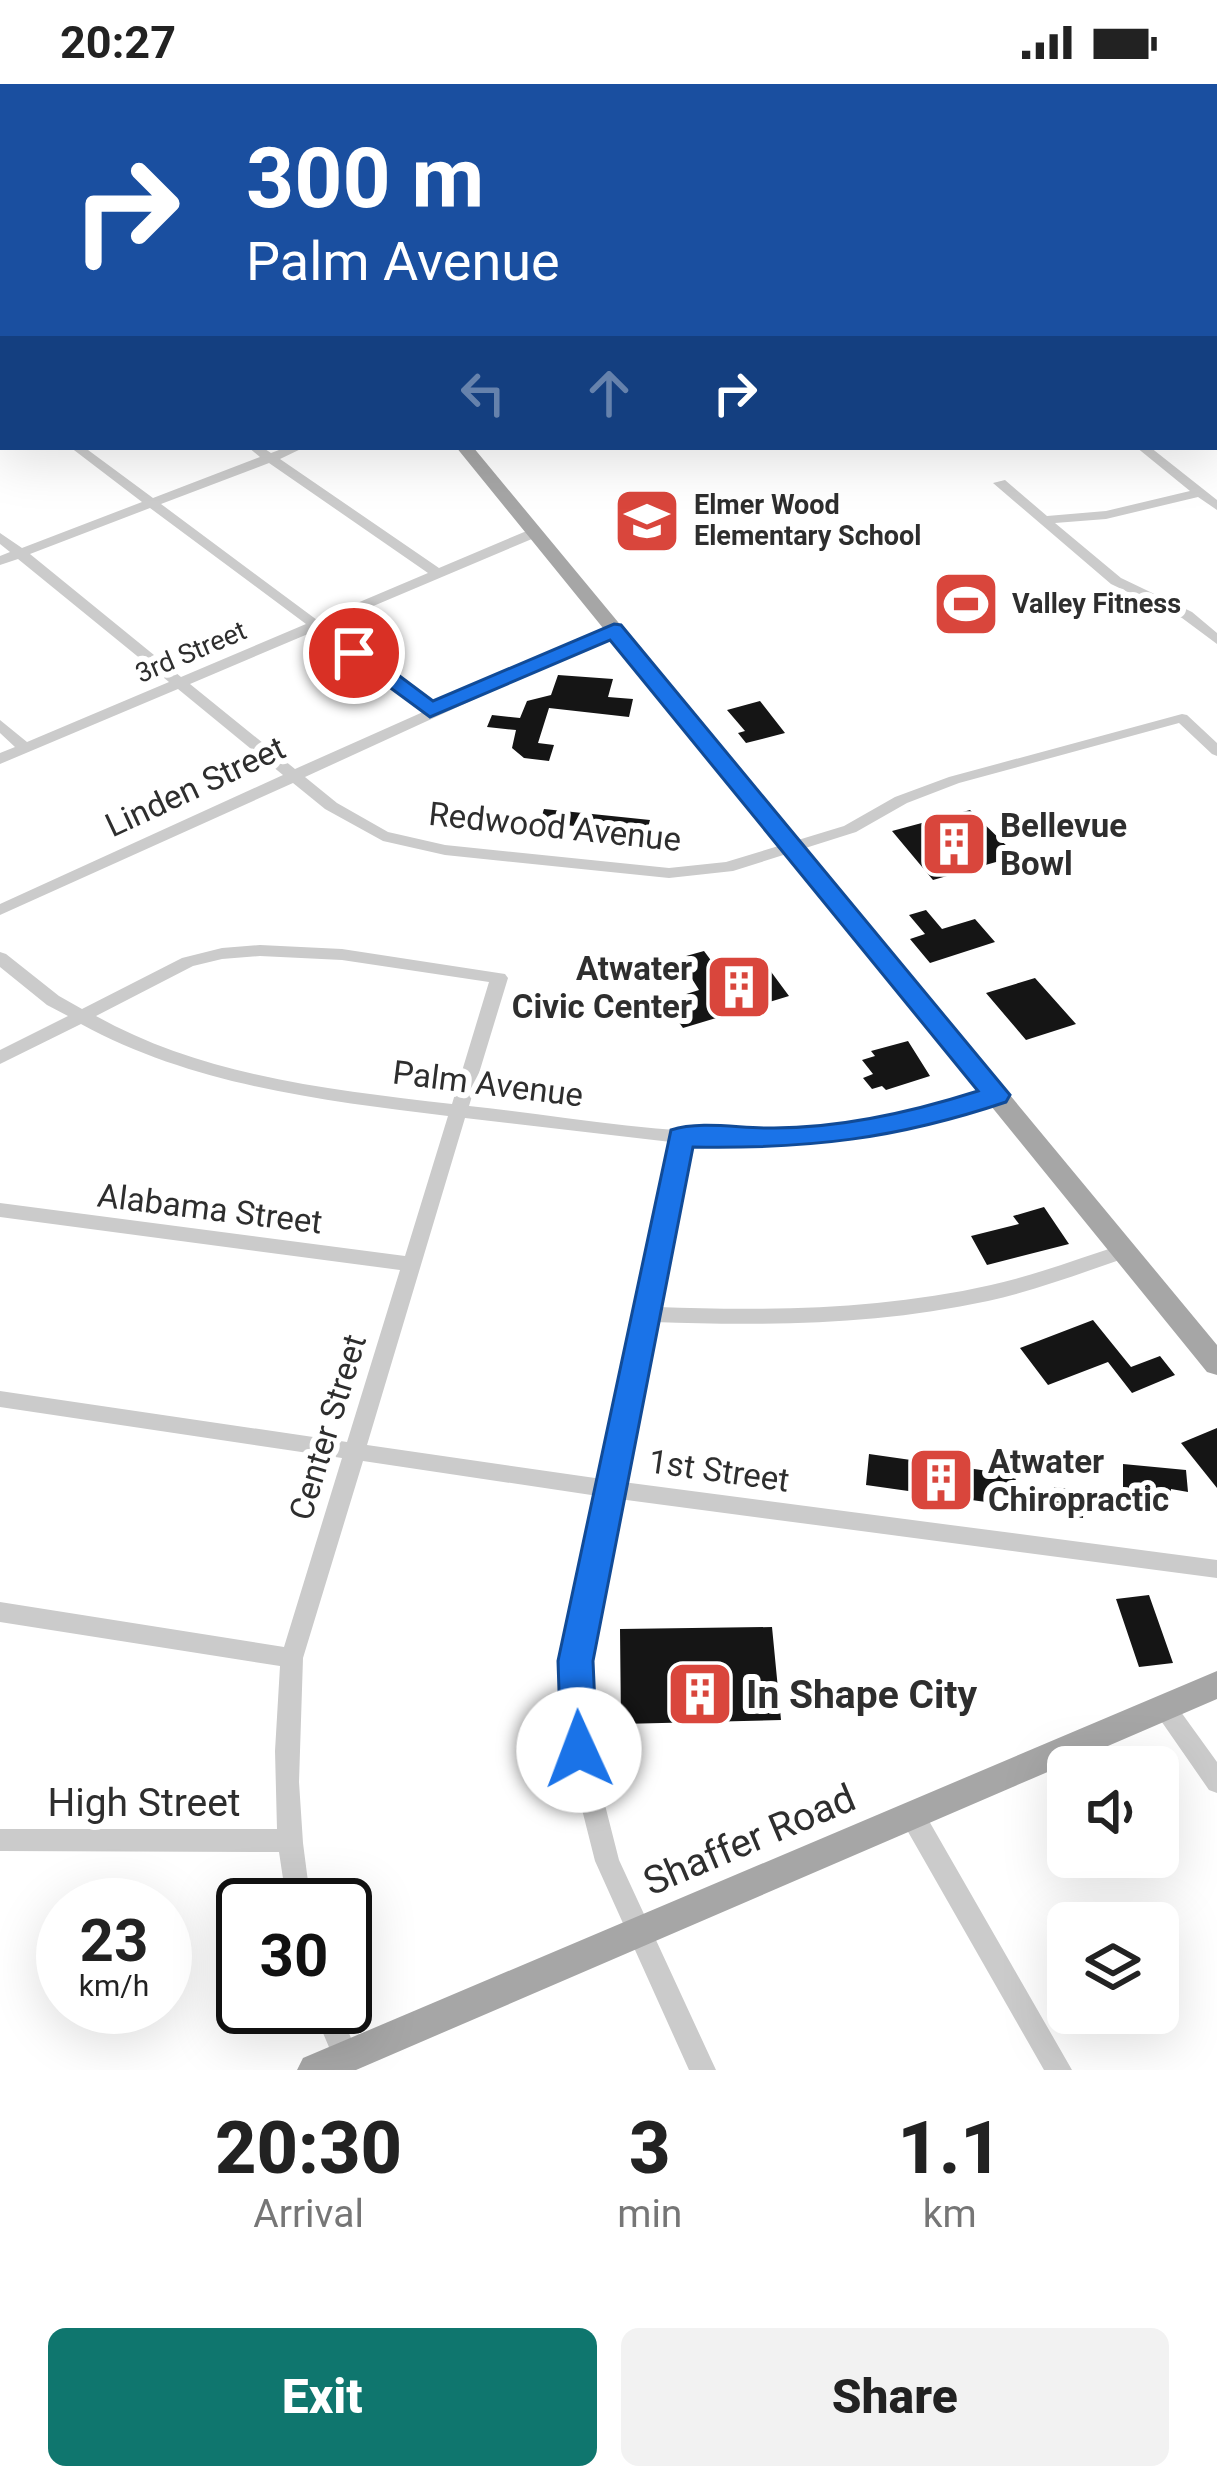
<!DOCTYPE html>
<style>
body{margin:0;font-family:Roboto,sans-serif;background:#f2f2f2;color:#222;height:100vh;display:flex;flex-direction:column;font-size:45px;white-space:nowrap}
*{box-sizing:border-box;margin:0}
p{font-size:39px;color:#767676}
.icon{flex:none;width:66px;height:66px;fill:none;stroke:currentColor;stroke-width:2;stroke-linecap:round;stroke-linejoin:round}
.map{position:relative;height:1986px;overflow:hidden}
.sheet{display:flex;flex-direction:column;background:#fff;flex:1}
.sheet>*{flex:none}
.top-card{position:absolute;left:0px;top:0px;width:1218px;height:366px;box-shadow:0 12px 48px #0002;background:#1a4fa0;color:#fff;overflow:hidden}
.controls{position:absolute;left:1047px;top:1662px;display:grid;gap:24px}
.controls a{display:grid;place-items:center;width:132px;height:132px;border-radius:18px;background:#fff;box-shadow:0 12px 48px #0002;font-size:60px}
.speed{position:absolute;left:36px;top:1794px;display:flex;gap:24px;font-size:60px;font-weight:700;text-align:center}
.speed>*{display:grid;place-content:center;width:156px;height:156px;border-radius:50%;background:#fff;box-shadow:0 12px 48px #0002;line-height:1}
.speed small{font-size:30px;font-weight:400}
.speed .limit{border:6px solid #111;border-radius:18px;background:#fff;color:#111}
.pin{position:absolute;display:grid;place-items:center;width:102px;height:102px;color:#fff;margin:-51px;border:6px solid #fff;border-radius:50%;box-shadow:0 3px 12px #0007}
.me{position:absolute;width:132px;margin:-66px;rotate:358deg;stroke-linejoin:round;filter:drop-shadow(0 0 9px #0008)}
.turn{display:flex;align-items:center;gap:42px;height:252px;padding:0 48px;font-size:54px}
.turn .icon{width:156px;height:156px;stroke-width:2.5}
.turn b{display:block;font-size:84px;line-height:102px}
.lanes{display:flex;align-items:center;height:114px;padding:0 48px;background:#0003;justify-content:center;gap:60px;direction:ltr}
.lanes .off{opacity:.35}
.eta{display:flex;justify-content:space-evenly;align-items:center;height:204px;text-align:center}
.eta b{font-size:72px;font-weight:800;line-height:84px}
.primary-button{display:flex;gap:24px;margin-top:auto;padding:24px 48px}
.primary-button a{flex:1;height:138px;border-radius:18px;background:#0f766e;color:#fff;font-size:48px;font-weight:800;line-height:138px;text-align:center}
.primary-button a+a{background:#f2f2f2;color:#222}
.status{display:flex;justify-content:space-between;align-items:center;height:84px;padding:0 60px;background:#fff;direction:ltr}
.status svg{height:33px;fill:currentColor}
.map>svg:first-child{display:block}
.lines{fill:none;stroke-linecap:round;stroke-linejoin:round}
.stream{stroke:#cad9e9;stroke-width:3}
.building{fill:#151515}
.minor{fill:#cbcbcb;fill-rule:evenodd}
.major{fill:#a6a6a6;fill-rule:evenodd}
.route{fill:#1a73e8;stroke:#114b97;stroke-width:3}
.labels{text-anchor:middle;stroke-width:12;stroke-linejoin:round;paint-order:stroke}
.far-poi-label{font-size:27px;font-weight:bold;fill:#2e2e2e;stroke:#fff;text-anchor:start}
.far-street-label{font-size:27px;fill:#2e2e2e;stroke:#fff}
.street-label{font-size:33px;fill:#2e2e2e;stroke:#fff}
.poi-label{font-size:33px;font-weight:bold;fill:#2e2e2e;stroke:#fff;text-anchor:start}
.near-poi-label{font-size:39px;font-weight:bold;fill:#2e2e2e;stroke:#fff;text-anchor:start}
.near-street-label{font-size:39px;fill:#2e2e2e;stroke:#fff}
</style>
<div class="status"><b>20:27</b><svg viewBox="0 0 49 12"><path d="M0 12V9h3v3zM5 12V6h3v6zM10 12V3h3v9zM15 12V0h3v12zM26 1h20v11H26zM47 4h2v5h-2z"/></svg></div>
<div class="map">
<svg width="1217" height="1986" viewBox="0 0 1217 1986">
<rect width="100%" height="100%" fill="#fff"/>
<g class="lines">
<path class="stream" d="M486,0L498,3"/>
</g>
<path class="building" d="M558,591L613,595L608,613L633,615L629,633L549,624L538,659L554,661L549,677L524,674L512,664L516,646L487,643L492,631L520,634L527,617L551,611Z
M760,617L785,649L746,659L738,649L745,647L727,626Z
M544,725L650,736L642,766L626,764L630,748L556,740L551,756L535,754Z
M970,726L1017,772L933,796L892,747Z
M926,826L942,845L975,835L995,858L930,879L910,855L925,850L909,831Z
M704,867L727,898L769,885L789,912L683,944L664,917L699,906L679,874Z
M1035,894L1076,940L1026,956L986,909Z
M908,957L930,992L886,1006L882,1002L872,1005L863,994L873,990L862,976L875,972L871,967Z
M1044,1123L1069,1160L987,1181L971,1152L1019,1140L1013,1132Z
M1093,1236L1131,1283L1160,1272L1175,1291L1132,1309L1108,1278L1048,1301L1020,1264Z
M1217,1344V1404L1181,1359Z
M869,1370L1016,1391L1014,1422L866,1401Z
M1123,1380L1186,1386L1188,1408L1171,1405V1416L1123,1410Z
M1054,1403L1084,1407L1083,1434L1053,1430Z
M1149,1511L1173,1579L1139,1583L1116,1515Z
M772,1543L781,1636L621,1640L620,1545Z"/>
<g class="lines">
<path class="minor" d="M0,0H7L2,3Z
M444,0H458L462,3H448Z
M1006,0H1016L1018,3H1008Z
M1092,0H1113L1107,3H1086Z
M1215,52H1217V58H1215Z
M1215,141H1217V147H1215Z
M0,167H3V173H0Z
M1215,192H1217V198H1215Z
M0,222H3V229H0Z
M1215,268L1217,269V278L1215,277Z
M1215,283H1217V291H1215Z
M0,302L3,303V313L0,312Z
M3,346V354L0,355V347Z
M70,363H84L153,414L260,373L248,363H262L271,369L287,363H305L280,375L439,484L529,446H539V452L326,542L434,622L609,543H619V549L305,693L337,719L388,748L445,761L669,784L726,778L844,742L895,713L949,693L1182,630L1187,631L1217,659V672L1212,670L1179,639L959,699L907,719L856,748L733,787L669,794L445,771L383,757L325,725L293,699L0,831V820L283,691L178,605L0,680V669L15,663L0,649V636L27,658L169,598L18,475L0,481V472L10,468L0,460V449L22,464L142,418ZM269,379L428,489L317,536L161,420ZM150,424L306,540L181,593L30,470ZM315,547L423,628L295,685L190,600Z
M1136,363H1150L1217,416V426L1198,413L1106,435L1055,439L1121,494L1192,528L1217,549V560L1182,534L1111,500L993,399L1005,396L1047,432L1106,427L1190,407Z
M260,861L342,865L505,890L508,894L469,1022C563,1032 658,1050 753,1049C836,1047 916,1028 996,1005L1002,1007L1005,1011L1002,1015C899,1048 797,1066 689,1060L657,1223C769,1227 881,1226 991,1201C1036,1191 1080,1174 1124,1160L1131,1162L1134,1167L1131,1172C1084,1188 1037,1206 988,1217C878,1241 766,1242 654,1238L623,1398L1217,1476V1494L619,1415L587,1577L591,1666L619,1776L716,1986H689L595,1777L567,1666L565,1577L598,1412L363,1377L303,1574L299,1698L303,1759L311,1821H287L279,1768L0,1767V1745H277L275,1667L280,1582L0,1538V1518L284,1563L342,1374L0,1323V1307L347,1358L400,1186L0,1133V1119L405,1172L448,1032C324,1017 192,1001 81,940L0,980V966L68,932L47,921L0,883V868L6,870L59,912L82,925L182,874L222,864ZM260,872L342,876L489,898L452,1020C331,1006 203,992 96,932L193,882L222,875ZM465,1034L671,1058L602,1395L367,1361Z
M1165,1614L1173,1617L1217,1678V1709L1209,1706L1157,1631L1153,1624L1157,1617Z
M912,1720L921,1723L1072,1986H1044L903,1739L900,1731L903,1723Z
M312,1923H338L359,1973L355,1982L346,1986L337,1982Z"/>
<path class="major" d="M161,0H173L175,3H163Z
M3,44V52L0,53V45Z
M456,363H473L1217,1261V1291L1207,1288Z
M1217,1587V1615L356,1986H297L303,1974Z"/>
</g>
<path class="route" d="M614,540L621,541L1010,1011L1006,1018C896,1055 809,1065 693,1063L593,1577L597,1666L592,1677L579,1682L567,1677L561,1666L558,1577L671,1046C702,1036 742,1045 774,1044C843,1044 912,1028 978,1007L610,556L430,633L343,569L354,563L362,564L433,617Z"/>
<defs>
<g id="school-square" transform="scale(3.45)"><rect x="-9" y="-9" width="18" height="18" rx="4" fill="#d9463c" stroke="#fff"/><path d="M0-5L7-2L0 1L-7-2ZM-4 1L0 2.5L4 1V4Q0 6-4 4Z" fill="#fff"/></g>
<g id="stadium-square" transform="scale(3.45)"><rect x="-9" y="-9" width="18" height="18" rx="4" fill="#d9463c" stroke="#fff"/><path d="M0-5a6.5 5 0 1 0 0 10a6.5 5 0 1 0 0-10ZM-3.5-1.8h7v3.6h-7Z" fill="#fff"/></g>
<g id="building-square" transform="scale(3.45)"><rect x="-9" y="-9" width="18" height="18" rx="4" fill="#d9463c" stroke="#fff"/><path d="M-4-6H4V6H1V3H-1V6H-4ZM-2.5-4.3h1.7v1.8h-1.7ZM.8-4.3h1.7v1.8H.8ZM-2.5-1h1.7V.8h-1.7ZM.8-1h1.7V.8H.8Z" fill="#fff"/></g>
</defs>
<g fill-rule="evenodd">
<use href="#school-square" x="647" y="437"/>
<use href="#stadium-square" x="966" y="520"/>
<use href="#building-square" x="954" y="760"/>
<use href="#building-square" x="739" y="903"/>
<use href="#building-square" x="941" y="1396"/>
<use href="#building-square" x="700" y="1610"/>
</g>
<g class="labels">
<g class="far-poi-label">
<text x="694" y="430">Elmer Wood<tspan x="694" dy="31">Elementary School</tspan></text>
<text x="1012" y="529">Valley Fitness</text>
</g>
<g class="far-street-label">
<text transform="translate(191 568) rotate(-23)" y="9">3rd Street</text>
</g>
<g class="street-label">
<text transform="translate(195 702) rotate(-25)" y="12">Linden Street</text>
<text transform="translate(555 742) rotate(6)" y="12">Redwood Avenue</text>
<text transform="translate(488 999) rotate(7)" y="12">Palm Avenue</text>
<text transform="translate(210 1124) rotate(7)" y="12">Alabama Street</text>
<text transform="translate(327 1343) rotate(-73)" y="12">Center Street</text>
<text transform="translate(719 1386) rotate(8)" y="12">1st Street</text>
</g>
<g class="poi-label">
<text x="1000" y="753">Bellevue<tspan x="1000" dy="38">Bowl</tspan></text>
<text x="692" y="896" text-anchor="end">Atwater<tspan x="692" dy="38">Civic Center</tspan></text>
<text x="988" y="1389">Atwater<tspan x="988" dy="38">Chiropractic</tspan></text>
</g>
<g class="near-poi-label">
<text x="746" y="1624">In Shape City</text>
</g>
<g class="near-street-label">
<text x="144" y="1732">High Street</text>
<text transform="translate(749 1755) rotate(-23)" y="14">Shaffer Road</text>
</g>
</g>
</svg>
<div class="controls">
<a><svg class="icon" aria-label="sound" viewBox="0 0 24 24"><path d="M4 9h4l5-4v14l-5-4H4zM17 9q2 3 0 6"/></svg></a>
<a><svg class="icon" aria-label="layers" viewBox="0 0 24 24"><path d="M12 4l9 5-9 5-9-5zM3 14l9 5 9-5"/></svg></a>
</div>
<div class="speed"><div>23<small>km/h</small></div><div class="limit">30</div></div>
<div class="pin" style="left:354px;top:569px;background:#d93025"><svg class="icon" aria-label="arrive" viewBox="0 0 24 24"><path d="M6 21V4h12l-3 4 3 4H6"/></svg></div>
<svg class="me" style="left:579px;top:1666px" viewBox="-20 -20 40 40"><circle r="19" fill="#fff"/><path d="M0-13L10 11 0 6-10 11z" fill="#1a73e8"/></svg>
<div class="top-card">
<div class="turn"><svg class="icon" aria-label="right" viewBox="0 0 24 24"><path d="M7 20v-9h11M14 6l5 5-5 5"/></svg><div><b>300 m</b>Palm Avenue</div></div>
<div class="lanes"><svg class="icon off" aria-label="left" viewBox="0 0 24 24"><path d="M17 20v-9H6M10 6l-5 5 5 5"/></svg><svg class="icon off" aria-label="ahead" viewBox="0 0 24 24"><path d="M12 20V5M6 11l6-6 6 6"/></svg><svg class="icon" aria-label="right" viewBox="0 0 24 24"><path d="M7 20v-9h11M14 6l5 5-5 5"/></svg></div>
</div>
</div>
<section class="sheet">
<div class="eta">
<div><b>20:30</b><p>Arrival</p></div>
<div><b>3</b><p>min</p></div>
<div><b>1.1</b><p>km</p></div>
</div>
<div class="primary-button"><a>Exit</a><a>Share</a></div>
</section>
